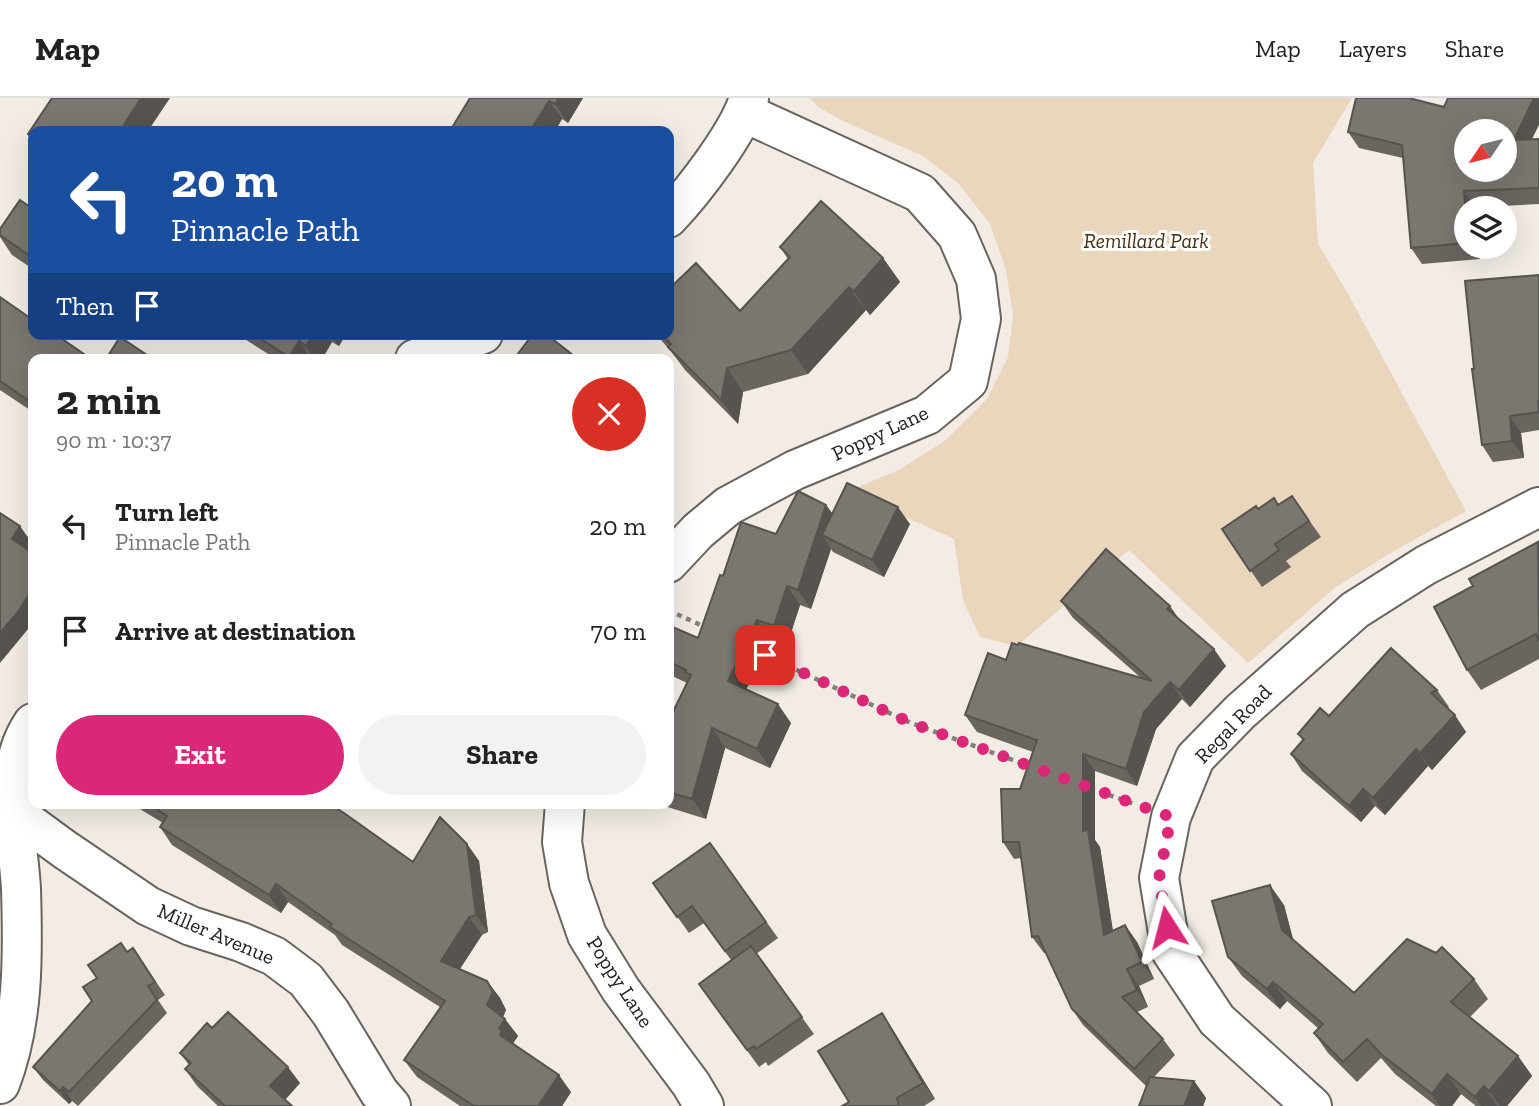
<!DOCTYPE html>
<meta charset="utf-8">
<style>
body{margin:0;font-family:"Zilla Slab",serif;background:#f2f2f2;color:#222;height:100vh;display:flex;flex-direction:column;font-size:26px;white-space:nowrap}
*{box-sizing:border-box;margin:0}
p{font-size:23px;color:#767676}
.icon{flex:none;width:38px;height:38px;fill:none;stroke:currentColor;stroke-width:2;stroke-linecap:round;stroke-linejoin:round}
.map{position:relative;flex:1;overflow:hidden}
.panel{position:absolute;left:28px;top:256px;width:646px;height:455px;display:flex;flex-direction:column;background:#fff;border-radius:14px;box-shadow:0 7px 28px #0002}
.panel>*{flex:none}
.guide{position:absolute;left:28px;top:28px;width:646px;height:214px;border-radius:14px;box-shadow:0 7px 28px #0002;background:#1a4fa0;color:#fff;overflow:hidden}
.needle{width:46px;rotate:235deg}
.fabs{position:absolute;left:1454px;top:21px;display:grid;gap:14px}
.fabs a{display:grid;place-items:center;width:63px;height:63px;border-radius:50%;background:#fff;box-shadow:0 7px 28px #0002;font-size:35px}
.pin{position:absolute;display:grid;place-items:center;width:60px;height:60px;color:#fff;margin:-30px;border-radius:14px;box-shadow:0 4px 10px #0006}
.me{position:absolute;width:77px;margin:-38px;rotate:351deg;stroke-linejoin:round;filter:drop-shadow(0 0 5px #0008)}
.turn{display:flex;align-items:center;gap:24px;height:147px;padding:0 28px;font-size:32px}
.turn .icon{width:91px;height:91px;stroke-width:2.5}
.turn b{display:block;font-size:49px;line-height:60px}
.then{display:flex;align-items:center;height:66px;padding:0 28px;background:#0003;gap:14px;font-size:26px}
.round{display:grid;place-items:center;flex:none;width:74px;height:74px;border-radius:37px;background:#f2f2f2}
.head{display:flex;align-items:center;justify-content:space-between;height:119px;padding:0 28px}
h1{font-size:42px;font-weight:700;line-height:52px}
.button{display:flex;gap:14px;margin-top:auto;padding:14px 28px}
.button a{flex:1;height:80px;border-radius:42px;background:#db2777;color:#fff;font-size:28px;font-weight:700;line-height:80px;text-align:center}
.button a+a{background:#f2f2f2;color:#222}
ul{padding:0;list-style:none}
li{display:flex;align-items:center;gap:21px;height:105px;padding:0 28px}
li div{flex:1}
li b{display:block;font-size:26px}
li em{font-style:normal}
header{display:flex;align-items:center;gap:42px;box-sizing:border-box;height:98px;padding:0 35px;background:#fff;border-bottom:2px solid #e0e0e0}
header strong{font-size:33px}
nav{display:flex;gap:38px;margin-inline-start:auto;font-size:24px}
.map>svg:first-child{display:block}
.green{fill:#ead5bd}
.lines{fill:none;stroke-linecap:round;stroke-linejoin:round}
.street-casing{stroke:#6a645e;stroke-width:42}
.path{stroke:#84807b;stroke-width:4.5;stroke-dasharray:5 5;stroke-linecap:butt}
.street{stroke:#fff;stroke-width:38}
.wall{fill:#6b6560}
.shaded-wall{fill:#57534e}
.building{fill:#7c7670;stroke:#57534e;stroke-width:2;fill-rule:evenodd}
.route{stroke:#db2777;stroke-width:12;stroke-dasharray:0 21.6}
.labels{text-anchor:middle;stroke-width:6;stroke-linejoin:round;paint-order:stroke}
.park-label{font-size:21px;font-style:italic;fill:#442e10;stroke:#fff}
.street-label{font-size:21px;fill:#24211f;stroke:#fff}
</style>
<header>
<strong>Map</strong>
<nav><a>Map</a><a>Layers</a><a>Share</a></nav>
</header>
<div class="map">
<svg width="1539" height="1008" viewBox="0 0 1539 1008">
<rect width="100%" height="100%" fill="#f2ece5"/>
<path class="green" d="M810,0H1352L1313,65L1318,146L1348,196L1466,413L1392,454L1336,489L1248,565L1129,452L1017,548L980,539L963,502L954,441L848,393L899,372L946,342L987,301L1008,259L1013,217L1006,172L990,126L958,85L923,58L843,23L818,9Z"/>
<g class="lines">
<g class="street-casing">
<path id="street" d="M668,120C694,93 739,34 749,0
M415,261L483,236
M668,465L698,433L728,408L795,372L927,317L968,283L981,221L976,181L957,137L920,95L745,15
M0,704L64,751L148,808L191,828L241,844L274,858L306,882L331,915L379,994L391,1008
M565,705L562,744L569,785L587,837L621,892L691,986L704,1008
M0,986C24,924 23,856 21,791C18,736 0,673 33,625
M1312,1008L1217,922L1171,853L1159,780L1171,719L1195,660L1240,614L1355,512L1426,467L1539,409"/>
</g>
<path class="path" d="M668,512L707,530
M760,555L911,625L1032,669
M1090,690L1134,706"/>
<use href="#street" class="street"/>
</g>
<path class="wall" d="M470,0H583L568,25L562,21L555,33H450Z
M1348,34L1539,42V106L1466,110V149H1479L1480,161L1422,166L1411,150L1403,60L1359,50Z
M33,111V171L12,157L0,139V131Z
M780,149L883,160L900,184L870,217L866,212L808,276L743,294L738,326L685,272L673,256L656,236H668L740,213L788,161Z
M1539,177V332L1521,335L1524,360L1493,364L1482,347L1474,271Z
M0,199L33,261V314L0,292Z
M237,236H346L339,248L332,244L322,261H276Z
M1292,398L1321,439L1286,463L1291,469L1262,489L1222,431L1258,411L1279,407Z
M826,407L832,415L910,426L884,479L833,454L831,451L811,511L800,507L787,547L770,541L746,592L791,625L770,670L725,650L706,721L658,706L657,705H668V624L687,585L668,576V527L698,540L723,478L776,436Z
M1539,445V561L1481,592L1467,572L1473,488Z
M1061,503L1179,521L1226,568L1190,609L1182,601L1156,631L1137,688L1095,673V742L1100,749L1113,833L1125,827L1137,844L1154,881L1139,888L1148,909L1137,914L1163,941L1175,957L1154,979L1194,983L1206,1000L1203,1008H1139L1147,987L1146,988L1083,927L1072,911L1046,855H1044L1032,839L1021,760L1014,761L1003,744L1033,654L977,634L965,617L1006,562L1141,580L1073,520Z
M1437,592L1449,609L1447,610L1466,634L1432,672L1428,668L1385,717L1375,708L1361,724L1302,673L1291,656L1303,643L1298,636L1329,618Z
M130,705H328L413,764L467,746L479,763L488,834L482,837L460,871L487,883L500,900L506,912L503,919L518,938L513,945L571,994L562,1008H460L417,979L404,962L440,909L342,847L335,837L288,804L281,815L172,747L160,729L163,725Z
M710,745L778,840L756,856L814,936L768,968L766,964L759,969L711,903L731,862L704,825L689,835L653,785Z
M1284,807L1293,842L1354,895L1474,881L1488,901L1470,919L1518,958L1532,978L1507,1008H1476L1461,996L1452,1008H1436L1395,976L1381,960L1357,984L1328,955L1314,935L1319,931L1287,903L1280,911L1242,878L1228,859Z
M121,845L127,853L133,850L165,897L158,902L167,915L78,1008L72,1003L69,1006L43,982L33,969L92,903L97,880Z
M882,915L893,932L935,1001L924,1008H842L849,1004Z
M212,930L300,985L285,1002L292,1008H218L197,988L185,971L189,967L180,955Z"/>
<path class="shaded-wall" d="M141,0H170L148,33H120Z
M559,0H583L568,25L555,6Z
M1534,0H1539V27L1524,57L1514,42Z
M549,3L562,21L555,33H530Z
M1464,93L1475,109L1476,110H1466V118Z
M1471,149H1479L1480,161Z
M883,160L900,184L870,217L854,193Z
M849,189L866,212L808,276L791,252Z
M313,236H326L332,244L322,261H315L306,248Z
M330,236H346L339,248Z
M299,243L311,261H290L289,259Z
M727,270L743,294L738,326L721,302Z
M33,293V310L28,302Z
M1510,318L1521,335L1524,360L1512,343Z
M826,407L840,426L822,437L831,451L811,511L798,492Z
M898,409L910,426L884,479L872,462Z
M20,428L32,445L23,458L12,441Z
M787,488L800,507L787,547L774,528Z
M33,490V525L0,565V535Z
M1170,508L1181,524L1167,511Z
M757,522L770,541L741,602L728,583Z
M1214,551L1226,568L1190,609L1179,592Z
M1170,584L1182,601L1156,631L1137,688L1126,671L1144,614Z
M778,606L791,625L770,670L757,651Z
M1455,617L1466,634L1432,672L1420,655Z
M712,630L725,650L706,721L692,701Z
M1416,651L1428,668L1385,717L1373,700Z
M1083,656L1095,673V742L1100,749L1116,854L1104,837L1083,733Z
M1363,691L1375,708L1361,724L1349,708Z
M467,746L479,763L488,834L476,817Z
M276,786L288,804L281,815L269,797Z
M1270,787L1284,807L1296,852L1282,832Z
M469,819L482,837L453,881L441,863Z
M1125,827L1137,844L1154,881L1142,864Z
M1127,871L1139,888L1148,909L1137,892Z
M487,883L500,900L506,912L500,925L487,907Z
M1273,884L1287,903L1280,911L1267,891Z
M882,915L893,932L935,1001L923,985Z
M505,921L518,938L512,947L500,937L499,930Z
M1518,958L1532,978L1507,1008H1500L1489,993Z
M288,969L300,985L282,1005L270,988Z
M1447,976L1461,996L1452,1008H1440L1432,996Z
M559,977L571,994L562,1008H538Z
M1194,983L1206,1000L1203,1008H1184Z
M1484,988L1497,1008H1481L1475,999Z
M63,989L72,1003L69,1006L60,993Z"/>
<path class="building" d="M52,0H141L120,33H33V40L28,36Z
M470,0H559L555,6L549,3L530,33H450Z
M1356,0H1409L1444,9L1448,0H1534L1514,42L1539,41V90L1464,93L1466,118V145L1411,150L1402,47L1348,34ZM1466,33H1505V72H1466Z
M20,102L33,111V160L0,137V131Z
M821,103L883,160L854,193L849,189L791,252L727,270L721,302L668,249L671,246L661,236H668V192L696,165L740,213L790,159L780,149Z
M1539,177V303H1538L1539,314L1510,318L1512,343L1482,347L1472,271H1474L1465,183Z
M0,199L33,222V236H55L91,261H33V293L28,302L0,283Z
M253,236H313L306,248L299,243L289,259Z
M533,236H546L578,261H514Z
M120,239L147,257L144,261H106Z
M847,385L898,409L872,462L822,437Z
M798,393L826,407L798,492L787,488L774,528L757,522L728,583L778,606L757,651L712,630L692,701L668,694V624L691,577L685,574L686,572L668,563V527L698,540L720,477L723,478L741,424L776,436Z
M1292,398L1309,423L1275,446L1279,452L1250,473L1222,431L1256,408L1258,411L1274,400L1278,407Z
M0,415L20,428L12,441L33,455V466L30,471L33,473V490L18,514L0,535Z
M1538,444L1539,543L1536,536L1467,572L1434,509L1473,488L1469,481Z
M1106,451L1170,508L1167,511L1214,551L1179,592L1170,584L1144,614L1126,671L1083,656V733L1088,732L1104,837L1125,827L1142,864L1127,871L1137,892L1122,899L1163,941L1134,971L1072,911L1038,838L1032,839L1019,744H1003L1001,691H1020L1037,642L965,617L988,555L1006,562L1012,545L1018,547L1019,545L1152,583L1061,503Z
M1391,550L1437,592L1431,595L1455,617L1420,655L1416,651L1373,700L1363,691L1349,708L1291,656L1304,641L1298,636L1320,610L1329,618Z
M147,705H328L344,715L413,764L440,719L467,746L476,817L469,819L441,863L487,883L493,894L487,907L505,921L499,930L502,933L500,937L559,977L538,1008H474L404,962L445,903L330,829L332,826L276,786L269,797L160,729L167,718Z
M710,745L766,824L725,853L692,808L677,819L653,785Z
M1270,787L1282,832L1354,895L1407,841L1436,855L1442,849L1474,881L1451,904L1518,958L1489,993L1484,988L1475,999L1447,976L1432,996L1381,956L1367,941L1343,964L1314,935L1323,926L1273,884L1267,891L1228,859L1212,803Z
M121,845L127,854L133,850L155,884L148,888L157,902L69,994L63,989L60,993L33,969L92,903L83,889L97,880L88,867Z
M751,848L802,919L756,951L754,948L747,952L699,886Z
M228,914L288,969L270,988L292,1008H225L185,971L191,965L180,955L207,925L212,930Z
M882,915L923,985L897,1000L899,1008H842L849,1004L818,953Z
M1150,979L1194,983L1184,1008H1139Z"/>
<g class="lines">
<path class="route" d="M765,557L911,625L1171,719L1159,780L1167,829"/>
</g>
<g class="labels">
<g class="park-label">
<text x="1146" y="150">Remillard Park</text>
</g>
<g class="street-label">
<text transform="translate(880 335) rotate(-25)" y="7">Poppy Lane</text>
<text transform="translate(1233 626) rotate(-46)" y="7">Regal Road</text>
<text transform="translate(216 836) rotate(23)" y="7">Miller Avenue</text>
<text transform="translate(620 884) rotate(57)" y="7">Poppy Lane</text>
</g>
</g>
</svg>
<div class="fabs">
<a><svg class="needle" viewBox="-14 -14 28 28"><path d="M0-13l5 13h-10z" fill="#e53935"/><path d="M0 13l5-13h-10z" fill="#767676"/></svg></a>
<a><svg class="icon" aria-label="layers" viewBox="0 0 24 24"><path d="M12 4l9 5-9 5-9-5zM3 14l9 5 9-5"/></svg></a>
</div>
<div class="pin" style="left:765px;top:557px;background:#d93025"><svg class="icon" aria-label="arrive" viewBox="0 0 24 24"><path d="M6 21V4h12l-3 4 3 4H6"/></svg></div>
<svg class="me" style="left:1167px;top:829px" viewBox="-20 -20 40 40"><path d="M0-17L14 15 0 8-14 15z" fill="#db2777" stroke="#fff" stroke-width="4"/></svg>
<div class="guide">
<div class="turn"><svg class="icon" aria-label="left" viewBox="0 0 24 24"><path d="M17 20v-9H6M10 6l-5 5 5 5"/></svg><div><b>20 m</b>Pinnacle Path</div></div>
<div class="then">Then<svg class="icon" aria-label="arrive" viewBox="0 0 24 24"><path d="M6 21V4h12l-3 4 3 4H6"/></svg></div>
</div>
<section class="panel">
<div class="head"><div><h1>2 min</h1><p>90 m · 10:37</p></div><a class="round" style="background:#d93025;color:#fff"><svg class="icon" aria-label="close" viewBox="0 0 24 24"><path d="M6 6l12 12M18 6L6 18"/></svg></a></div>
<ul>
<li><svg class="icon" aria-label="left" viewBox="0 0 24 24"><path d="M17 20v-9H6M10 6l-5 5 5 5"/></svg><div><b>Turn left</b><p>Pinnacle Path</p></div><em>20 m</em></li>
<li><svg class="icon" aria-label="arrive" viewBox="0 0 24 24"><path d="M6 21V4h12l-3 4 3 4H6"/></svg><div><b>Arrive at destination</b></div><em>70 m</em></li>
</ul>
<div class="button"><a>Exit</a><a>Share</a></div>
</section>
</div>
